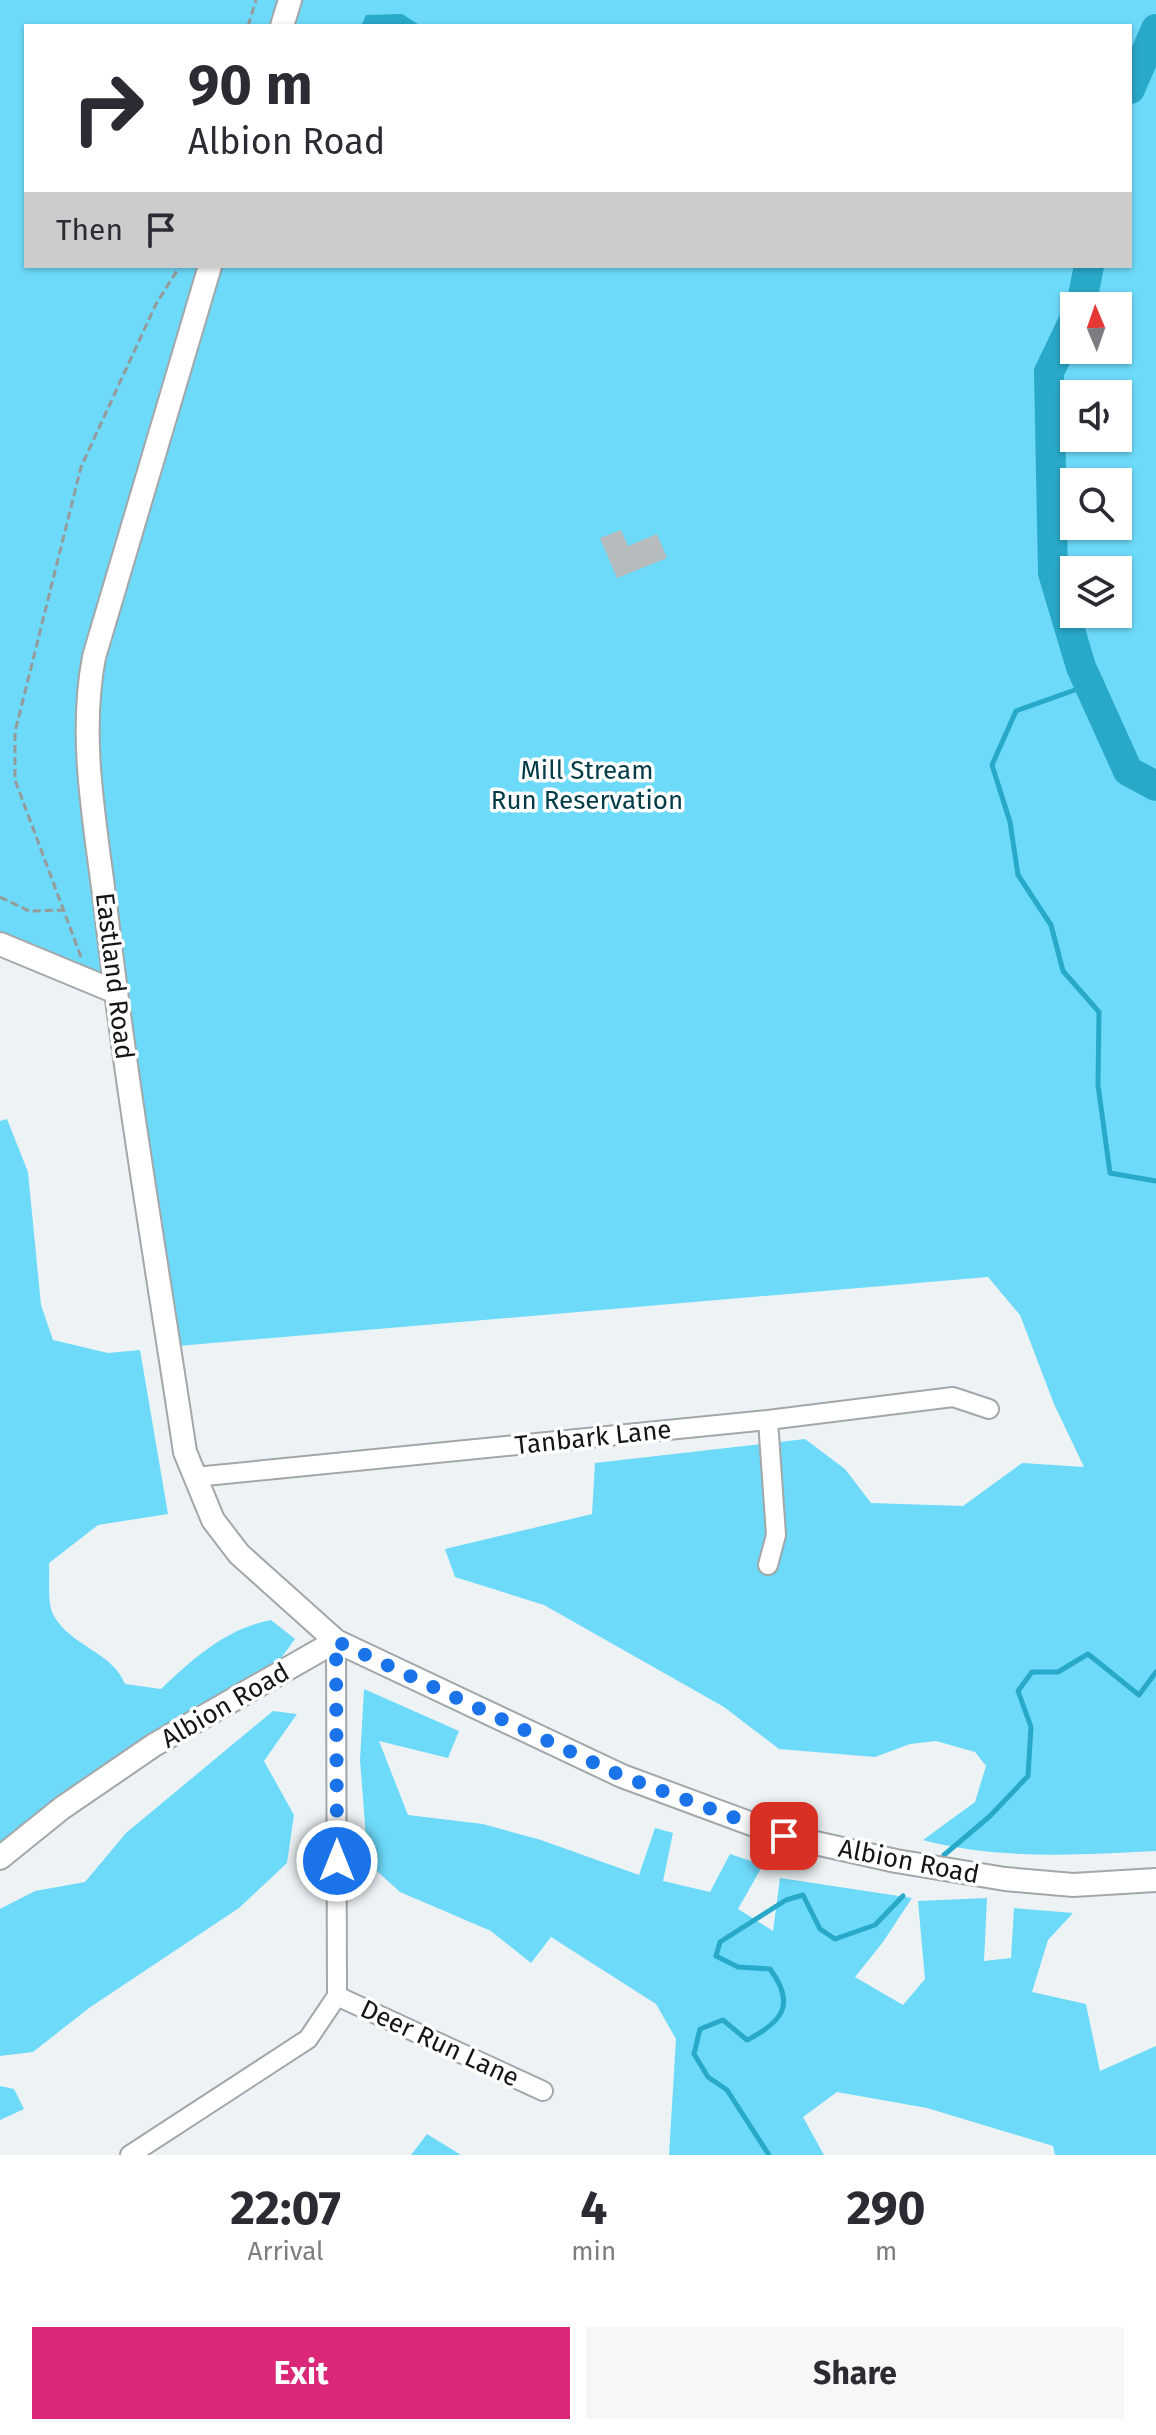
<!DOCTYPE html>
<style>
body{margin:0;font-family:"Fira Sans",sans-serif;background:#f7f7f7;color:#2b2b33;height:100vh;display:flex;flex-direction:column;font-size:30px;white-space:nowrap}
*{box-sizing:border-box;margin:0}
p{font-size:26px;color:#7c7c81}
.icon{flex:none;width:44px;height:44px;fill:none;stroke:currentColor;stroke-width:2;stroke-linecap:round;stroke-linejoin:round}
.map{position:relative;height:2155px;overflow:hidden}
.side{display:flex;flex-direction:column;background:#fff;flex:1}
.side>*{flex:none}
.banner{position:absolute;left:24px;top:24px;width:1108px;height:244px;border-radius:0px;box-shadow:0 2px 6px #0004;background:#fff;color:#2b2b33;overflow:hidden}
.needle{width:52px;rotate:358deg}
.controls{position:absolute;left:1060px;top:292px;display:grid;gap:16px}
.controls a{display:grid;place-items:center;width:72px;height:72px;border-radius:0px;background:#fff;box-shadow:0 2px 6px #0004;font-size:40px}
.pin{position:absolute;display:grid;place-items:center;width:68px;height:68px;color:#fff;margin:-34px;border-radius:16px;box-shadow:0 4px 12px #0006}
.me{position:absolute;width:88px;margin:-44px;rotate:0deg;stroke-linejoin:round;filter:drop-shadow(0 0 6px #0008)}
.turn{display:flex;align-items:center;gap:28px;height:168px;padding:0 32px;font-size:36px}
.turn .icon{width:104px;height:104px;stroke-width:2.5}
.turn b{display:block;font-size:56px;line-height:68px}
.then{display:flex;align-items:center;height:76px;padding:0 32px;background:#0003;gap:16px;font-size:30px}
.eta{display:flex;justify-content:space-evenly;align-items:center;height:136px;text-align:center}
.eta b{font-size:48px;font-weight:700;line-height:56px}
.action{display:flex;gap:16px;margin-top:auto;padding:16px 32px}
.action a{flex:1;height:92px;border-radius:0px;background:#db2777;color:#fff;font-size:32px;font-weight:700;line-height:92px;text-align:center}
.action a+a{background:#f7f7f7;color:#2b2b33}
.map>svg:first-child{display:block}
.green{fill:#6ddaf9;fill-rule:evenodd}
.water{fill:#29a9c9}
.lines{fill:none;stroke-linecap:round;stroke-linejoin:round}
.stream{stroke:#29a9c9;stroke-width:5}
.river{stroke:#29a9c9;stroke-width:30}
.building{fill:#b6bbbd}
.minor-casing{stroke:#a2a7a9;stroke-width:22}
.tertiary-casing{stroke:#a2a7a9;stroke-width:26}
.path{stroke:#959a9b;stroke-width:3;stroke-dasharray:8 4;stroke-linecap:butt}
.minor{stroke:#fff;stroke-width:18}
.tertiary{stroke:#fff;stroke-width:22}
.route{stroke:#1a73e8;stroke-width:14;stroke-dasharray:0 25.2}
.labels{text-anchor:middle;stroke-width:7;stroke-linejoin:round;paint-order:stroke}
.park-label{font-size:26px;fill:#023b48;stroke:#fff}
.street-label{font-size:26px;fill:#131516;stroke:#fff}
</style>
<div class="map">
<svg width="1156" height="2155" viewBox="0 0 1156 2155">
<rect width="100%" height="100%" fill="#edf3f5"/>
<path class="green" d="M0,0H1156V1851C1078,1855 999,1860 923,1840L975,1802L986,1766L975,1752L936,1741L910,1744L875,1757L779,1749L724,1707L544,1605L455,1577L445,1549L592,1514L595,1463L805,1439L845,1469L871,1503L963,1506L1022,1463L1084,1467L1054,1404L1020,1315L988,1277L166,1347L117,997L0,947ZM26,26H1130V266H26ZM1074,306H1118V350H1074ZM1074,394H1118V438H1074ZM1074,482H1118V526H1074ZM1074,570H1118V614H1074Z
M7,1119L28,1172L41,1305L53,1340L108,1353L140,1350L168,1514L98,1525L49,1563C50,1577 47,1602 53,1614C69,1646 112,1651 125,1684L161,1689C194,1658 226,1629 271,1620L295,1639L279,1661L163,1727L0,1847V1121Z
M364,1689L459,1731L448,1758L379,1741L408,1815L483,1824L541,1840L639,1875L655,1828L673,1833L663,1881L710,1892L730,1854L763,1865L738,1909L773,1931L780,1878L912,1898L883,1942L855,1977L903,2005L925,1979L918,1901L987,1898L984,1961L1011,1958L1014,1908L1073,1913L1048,1940L1032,1992L1086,2004L1100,2071L1156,2046V2155H1055L1053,2146L927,2108L837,2092L803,2117L824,2155H669L676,2039L656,2004L551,1937L531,1963L491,1931L400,1892L368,1863L360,1760Z
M273,1711L297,1714L264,1761L294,1815L287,1863L239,1908L89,2008L33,2052L0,2056V1909L35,1891L85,1882L126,1833Z
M0,2086L14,2089L24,2109L0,2120Z
M427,2134L461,2155H411Z"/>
<path class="water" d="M402,14L421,26H361L366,15Z"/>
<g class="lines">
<path class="stream" d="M1089,685L1016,711L992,765L1010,822L1018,875L1051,925L1063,971L1099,1012L1098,1085L1110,1173L1156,1181
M944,1855L990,1816L1028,1776L1031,1727L1018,1691L1032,1672H1058L1088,1654L1139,1695L1156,1672
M769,2155L727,2090L708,2077L694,2054L700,2029L723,2020L747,2040C783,2022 796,2004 770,1969L738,1967L716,1956L720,1942L786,1900L803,1895L820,1929L835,1939L875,1925L903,1896"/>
<path class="river" d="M1130,89L1156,29
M1081,306L1089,266
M1074,320L1049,372L1053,573L1081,667L1128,771L1156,786"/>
</g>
<path class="building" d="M621,530L628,546L657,534L667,558L617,578L600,538Z"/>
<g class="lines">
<g class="minor-casing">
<path id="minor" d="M195,1477L768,1420L953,1397L989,1409
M768,1565L776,1535L768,1420
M337,1996L543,2091
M130,2155L308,2039L337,1996L336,1641"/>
</g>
<g class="tertiary-casing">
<path id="tertiary" d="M282,26L290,0
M210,266L94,657C78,741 96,827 106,911C127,1092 158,1272 185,1452L213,1520L239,1554L336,1641L622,1776L784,1836L896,1861L1005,1879L1073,1885L1156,1880
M0,944L116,992
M0,1858L62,1808L154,1745L336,1641"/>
</g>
<path class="path" d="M248,26L256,0
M0,897L29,911L63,910
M81,957L15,780V732L81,467L156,304L180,266"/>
<use href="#minor" class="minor"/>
<use href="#tertiary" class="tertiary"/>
</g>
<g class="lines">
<path class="route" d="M337,1861L336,1641L622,1776L784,1836"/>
</g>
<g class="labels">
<g class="park-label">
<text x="587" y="779">Mill Stream<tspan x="587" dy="30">Run Reservation</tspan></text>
</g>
<g class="street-label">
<text transform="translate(115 976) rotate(83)" y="9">Eastland Road</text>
<text transform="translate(593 1437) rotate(-6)" y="9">Tanbark Lane</text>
<text transform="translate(225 1705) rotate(-30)" y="9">Albion Road</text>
<text transform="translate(909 1861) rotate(11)" y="9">Albion Road</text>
<text transform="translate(440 2043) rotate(25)" y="9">Deer Run Lane</text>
</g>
</g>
</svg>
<div class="controls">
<a><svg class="needle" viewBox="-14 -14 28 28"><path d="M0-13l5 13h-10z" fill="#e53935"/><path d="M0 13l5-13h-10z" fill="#7c7c81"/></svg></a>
<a><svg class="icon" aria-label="sound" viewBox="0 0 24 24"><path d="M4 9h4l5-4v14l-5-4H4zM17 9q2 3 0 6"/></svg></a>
<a><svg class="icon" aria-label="search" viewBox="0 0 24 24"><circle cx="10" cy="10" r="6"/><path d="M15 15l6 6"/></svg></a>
<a><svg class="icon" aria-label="layers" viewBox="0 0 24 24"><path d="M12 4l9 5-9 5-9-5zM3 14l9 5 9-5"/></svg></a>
</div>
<div class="pin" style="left:784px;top:1836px;background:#d93025"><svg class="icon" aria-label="arrive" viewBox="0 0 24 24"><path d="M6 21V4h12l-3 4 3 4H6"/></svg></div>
<svg class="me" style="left:337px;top:1861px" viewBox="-20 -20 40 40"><circle r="17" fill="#1a73e8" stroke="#fff" stroke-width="3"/><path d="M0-11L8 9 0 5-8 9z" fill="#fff"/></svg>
<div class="banner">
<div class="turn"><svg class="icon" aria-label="right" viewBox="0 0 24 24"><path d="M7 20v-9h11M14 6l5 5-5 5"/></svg><div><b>90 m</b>Albion Road</div></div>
<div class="then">Then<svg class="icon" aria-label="arrive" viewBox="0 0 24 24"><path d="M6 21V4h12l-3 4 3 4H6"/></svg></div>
</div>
</div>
<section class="side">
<div class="eta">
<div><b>22:07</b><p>Arrival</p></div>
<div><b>4</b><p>min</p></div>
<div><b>290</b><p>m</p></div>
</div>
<div class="action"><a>Exit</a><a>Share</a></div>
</section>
